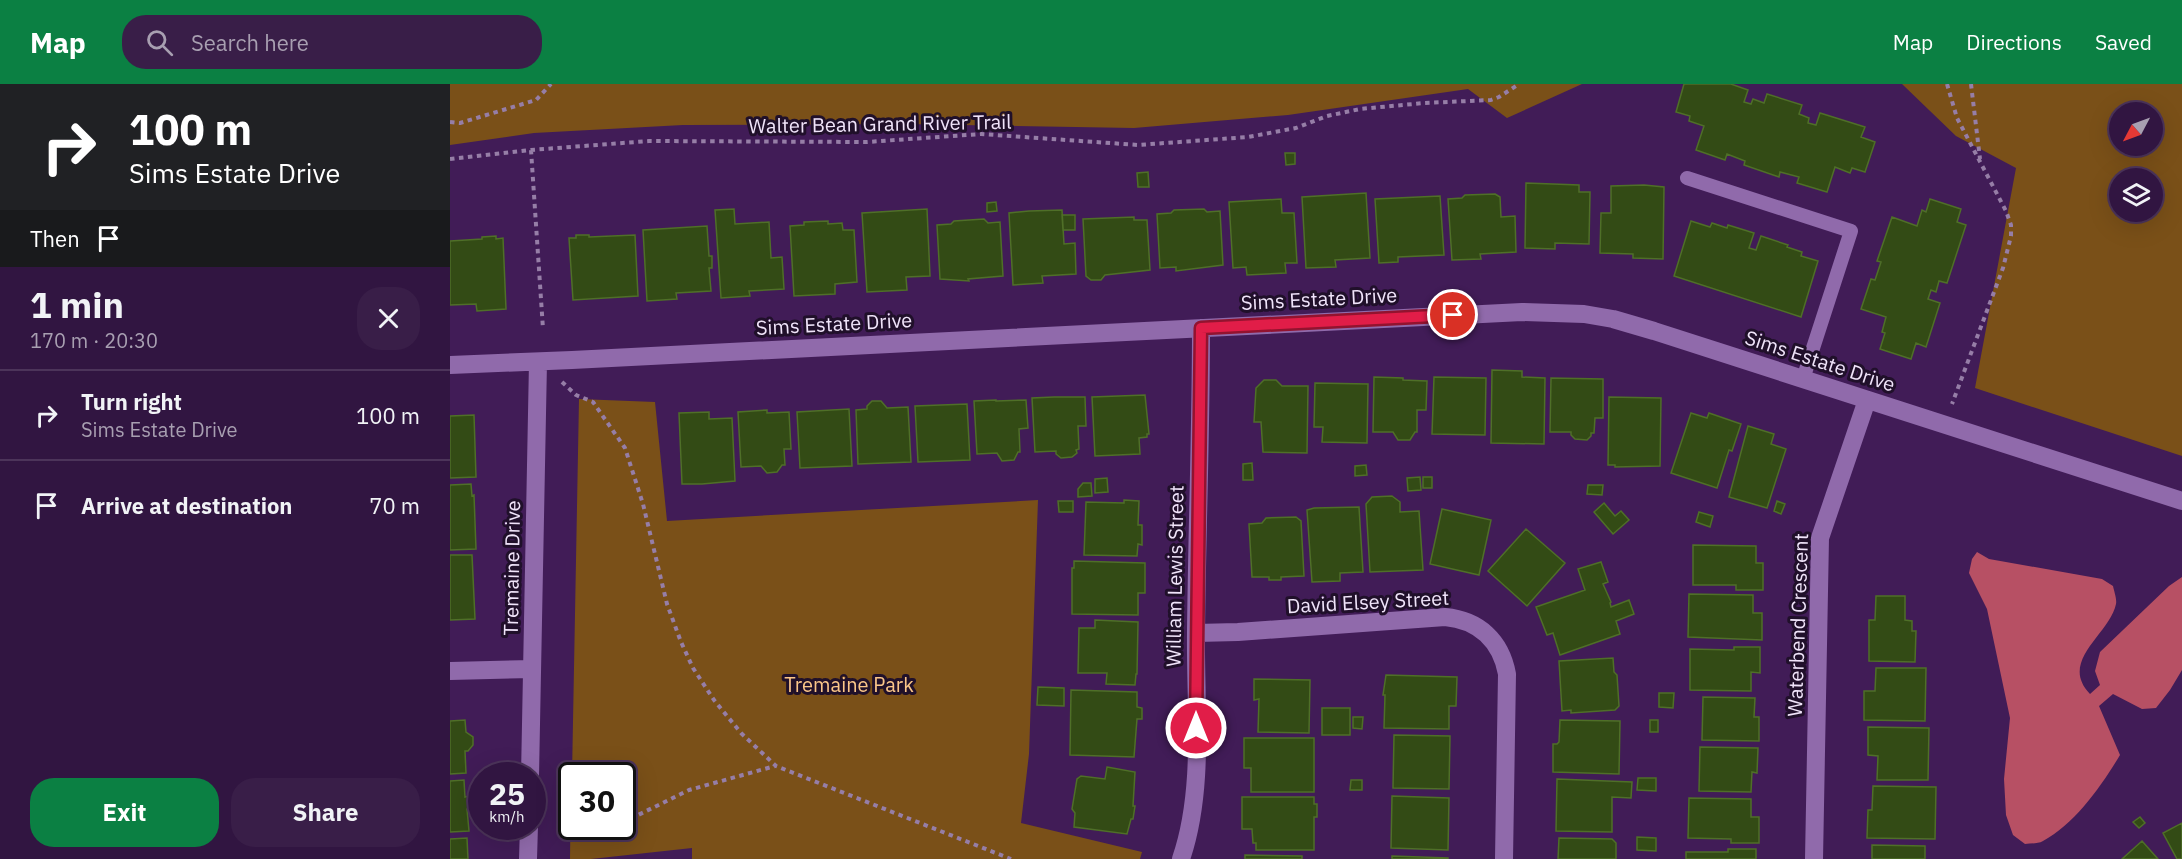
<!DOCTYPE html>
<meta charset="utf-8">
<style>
body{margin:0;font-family:"IBM Plex Sans",sans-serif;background:#391e48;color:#f1f3f6;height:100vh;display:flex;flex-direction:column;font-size:22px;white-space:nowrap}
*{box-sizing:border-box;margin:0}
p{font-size:20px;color:#a89fb1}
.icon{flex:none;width:33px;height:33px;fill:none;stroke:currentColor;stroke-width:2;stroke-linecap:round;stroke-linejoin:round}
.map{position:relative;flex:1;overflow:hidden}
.side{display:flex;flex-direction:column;background:#311541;width:450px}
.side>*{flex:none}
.top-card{background:#202124;color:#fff;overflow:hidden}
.needle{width:39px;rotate:229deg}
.tools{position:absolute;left:1659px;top:18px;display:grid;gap:12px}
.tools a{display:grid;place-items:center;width:54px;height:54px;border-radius:50%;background:#311541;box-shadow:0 6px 24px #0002,0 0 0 2px #4c345a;font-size:30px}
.speed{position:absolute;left:18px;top:678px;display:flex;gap:12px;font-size:30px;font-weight:700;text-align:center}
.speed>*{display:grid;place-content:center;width:78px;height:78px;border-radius:50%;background:#311541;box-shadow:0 6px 24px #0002,0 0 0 2px #4c345a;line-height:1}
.speed small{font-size:15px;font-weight:400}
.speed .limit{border:3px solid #111;border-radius:9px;background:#fff;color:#111}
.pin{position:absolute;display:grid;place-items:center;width:51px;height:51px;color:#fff;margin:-26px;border:3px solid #fff;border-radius:50%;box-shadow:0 2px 6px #0007}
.me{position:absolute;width:66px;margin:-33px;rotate:0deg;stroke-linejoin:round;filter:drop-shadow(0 0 4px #0008)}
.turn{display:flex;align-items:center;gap:21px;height:126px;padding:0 30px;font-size:27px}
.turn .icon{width:78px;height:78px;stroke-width:2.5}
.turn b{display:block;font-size:42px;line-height:51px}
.then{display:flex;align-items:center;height:57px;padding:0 30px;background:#0003;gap:12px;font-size:22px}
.round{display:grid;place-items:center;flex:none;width:63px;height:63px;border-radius:24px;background:#391e48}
.headline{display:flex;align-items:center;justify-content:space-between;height:102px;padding:0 30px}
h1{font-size:36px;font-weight:700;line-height:45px}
.primary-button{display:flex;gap:12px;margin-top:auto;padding:12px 30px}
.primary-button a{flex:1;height:69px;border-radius:24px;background:#0b8043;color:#fff;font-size:24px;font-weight:700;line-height:69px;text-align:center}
.primary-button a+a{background:#391e48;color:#f1f3f6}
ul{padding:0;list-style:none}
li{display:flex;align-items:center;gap:18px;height:90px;padding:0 30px;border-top:2px solid #4c345a}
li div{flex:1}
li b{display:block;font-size:22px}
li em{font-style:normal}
header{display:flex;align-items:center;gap:36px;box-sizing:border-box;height:84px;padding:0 30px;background:#0b8043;color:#fff}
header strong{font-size:28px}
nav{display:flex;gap:33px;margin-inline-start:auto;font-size:21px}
.search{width:420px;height:54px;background:#391e48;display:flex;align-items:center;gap:15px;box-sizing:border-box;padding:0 21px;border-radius:24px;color:#a89fb1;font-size:22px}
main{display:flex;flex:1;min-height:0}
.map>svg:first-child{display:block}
.green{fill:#7a5018;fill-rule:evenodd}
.water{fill:#b75064}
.building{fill:#334b15;stroke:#4f6f28;stroke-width:1.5}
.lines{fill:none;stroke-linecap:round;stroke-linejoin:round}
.path{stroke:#967ea7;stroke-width:4;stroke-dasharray:4.5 4.5;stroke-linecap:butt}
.lane{stroke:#906aab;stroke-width:14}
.street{stroke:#906aab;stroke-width:18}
.route-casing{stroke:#92132f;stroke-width:15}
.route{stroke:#e11d48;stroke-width:10}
.labels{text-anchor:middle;stroke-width:6;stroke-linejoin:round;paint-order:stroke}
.street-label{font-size:20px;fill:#f0e4fa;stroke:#20102a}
.park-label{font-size:20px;fill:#fbc689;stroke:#20102a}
</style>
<header>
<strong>Map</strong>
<div class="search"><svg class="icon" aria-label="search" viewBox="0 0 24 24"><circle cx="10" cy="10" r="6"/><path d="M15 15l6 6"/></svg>Search here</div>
<nav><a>Map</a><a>Directions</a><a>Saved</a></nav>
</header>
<main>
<section class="side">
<div class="top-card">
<div class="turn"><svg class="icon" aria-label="right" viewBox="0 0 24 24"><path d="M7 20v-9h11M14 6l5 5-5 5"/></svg><div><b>100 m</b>Sims Estate Drive</div></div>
<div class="then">Then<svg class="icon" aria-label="arrive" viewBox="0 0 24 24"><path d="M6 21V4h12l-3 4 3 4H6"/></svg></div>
</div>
<div class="headline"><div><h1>1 min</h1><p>170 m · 20:30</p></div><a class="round"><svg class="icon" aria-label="close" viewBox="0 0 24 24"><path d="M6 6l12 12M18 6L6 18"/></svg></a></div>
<ul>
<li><svg class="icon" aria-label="right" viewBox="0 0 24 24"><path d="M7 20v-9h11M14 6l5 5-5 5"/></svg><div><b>Turn right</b><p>Sims Estate Drive</p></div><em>100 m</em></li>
<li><svg class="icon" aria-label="arrive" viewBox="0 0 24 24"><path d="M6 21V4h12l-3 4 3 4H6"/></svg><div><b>Arrive at destination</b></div><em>70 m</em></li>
</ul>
<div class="primary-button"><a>Exit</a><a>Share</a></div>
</section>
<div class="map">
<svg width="1732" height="775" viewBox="0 0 1732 775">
<rect width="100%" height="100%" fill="#411c57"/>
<path class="green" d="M0,0H1132L1057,34L1018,5L838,31L684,44L455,40L233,41L84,49L0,61Z
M1452,0H1732V372L1525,304L1566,84L1506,52ZM1702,28V62H1670V28ZM1702,94V128H1670V94Z
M129,315L205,318L217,437L588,416L579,670L571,739L692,768L690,775H242V764L141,775H120L121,693L122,742H172V692L122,691Z"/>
<path class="water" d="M1527,468L1539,475L1652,495L1663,502C1664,507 1667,515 1666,520C1660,550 1608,577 1640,610L1650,601L1645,587L1650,568L1719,502L1732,493V586L1720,606L1706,624L1692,625L1663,610L1649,622L1670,671C1652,701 1625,740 1593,757C1588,760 1581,759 1575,760L1563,751L1556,731L1554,695L1560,634L1537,525L1519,489L1522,475Z"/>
<path class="building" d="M1234,0H1281L1298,6L1294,18L1301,20L1303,15L1314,19L1317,10L1352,21L1349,30L1359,34L1358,39L1366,41L1370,29L1415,43L1411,53L1425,58L1415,88L1402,84L1400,89L1385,83L1377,108L1347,99L1349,93L1330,88L1329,93L1294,81L1295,77L1277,70L1275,76L1246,66L1254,42L1239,37L1240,32L1226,28Z
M835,69H845V80L836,81Z
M698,88L699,103H688L687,89Z
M1076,99L1129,101V108H1140L1139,160L1105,159V165L1075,164Z
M1194,101L1214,103L1213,175L1183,174V170L1150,169L1151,129H1161V102Z
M916,109L920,174L885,176L886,183L856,184L852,113Z
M1045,110L1050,113L1051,133L1065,132L1066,168L1030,170L1031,175L1002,176L998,115L1012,114L1015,111Z
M990,112L994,171L948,173V178L929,179L925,115Z
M831,115L832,129H844L847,179H835L836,189L797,191L796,183L783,184L779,118Z
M1480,115L1511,125L1507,138L1516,141L1497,199L1489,197L1486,208L1481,206L1478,215L1490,219L1476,263L1466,259L1461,275L1430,265L1435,249L1432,248L1436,233L1411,225L1421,195L1425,196L1431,178L1427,177L1442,133L1467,142L1472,126L1476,128Z
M546,118L547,127L537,128V119Z
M284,125L285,140L319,138L321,174L332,173L334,205L299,207L300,212L271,214L265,126Z
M477,125L480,192L456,193L457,206L417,208L412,129Z
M754,125L757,128L770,127L773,181L726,187V183L710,184L707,130L721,129L724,126Z
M612,126L614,160L625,159L626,190L592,192L593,199L563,201L559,129L579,127Z
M612,131H625V146H613Z
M684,133V136H697L700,186L655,191L651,196H641L636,192L633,135Z
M534,135L538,139L550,138L553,192L518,195L519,197L490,195L487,141L501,140L504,137Z
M378,137V140L392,139L393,146H404L407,198L385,200V210L344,212L340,142L354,141V138Z
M1241,137L1260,143L1262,139L1277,144L1278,141L1304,149L1299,164L1306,166L1311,152L1338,161L1337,163L1352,168L1351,172L1368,177L1351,233L1224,192Z
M257,142L259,172H262V184H259L261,207L226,209L227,215L197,217L193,146Z
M126,151H139V153L185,151L188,212L123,216L119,154H126Z
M46,152V155L53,154L56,225L27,227L26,220L0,221V157L32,155V153Z
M1042,286L1072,287V293L1095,294L1094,360L1041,359Z
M924,293L953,294V296L977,297L976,326H967V348H965L960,356H948L943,348H923Z
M984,293L1036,294L1035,351L982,350Z
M1101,294L1153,295V334H1145L1144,349H1141V352L1137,356L1125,355L1121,351V348H1100Z
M814,296H826L832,302H858L857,369L813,368L811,338H804L806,304Z
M865,299L918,300L917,359L872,358L873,343H864Z
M695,311L699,350H697V353L689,354L690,370L645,372L642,313Z
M604,313H635L636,342H628L629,365L626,366L627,369L622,373L611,374L606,370V367L585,368L582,314Z
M1159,313L1211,314L1210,382L1165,383V381H1158Z
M546,316V317L576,316L578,344L569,345L570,368H568L564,376L552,377L547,369L527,370L524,317Z
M422,317H431L437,324L458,323L461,378L408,380L406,326L417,325V322Z
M517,320L520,376L468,378L465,322Z
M399,325L402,382L350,384L347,328Z
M317,326V329L339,328L341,365H334L335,381H332L327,388L317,389L311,382L291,383L288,328Z
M259,328V335L282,334L285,397L252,400H232L229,329Z
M1241,329L1257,334L1259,329L1291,340L1282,367L1279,366L1267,404L1221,389Z
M24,331L26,393L0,394V332Z
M1298,342L1324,350L1321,360L1336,365L1317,424L1279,413Z
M802,379L803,396H793V380Z
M916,381L917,391L905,392V382Z
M970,393L971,406L958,407L957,394Z
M973,393H982V404H973Z
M657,394L658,408L645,409V395Z
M633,399H641L642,412L628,413V405Z
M21,400L22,412L24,411L26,465L0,466V401Z
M1138,401H1153L1152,411L1137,410Z
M942,412L950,418V428L969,427L973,486L920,488L916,420L922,413Z
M674,416L689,417L688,441H692V461L688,460L687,472L634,471L636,418L674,419Z
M608,417H623V428H609Z
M1327,417L1335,420L1331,430L1324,427Z
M1154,419L1165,432L1171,427L1179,436L1163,450L1144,428Z
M909,423L913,488L890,489V497L862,498L857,426L864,424Z
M992,425L1041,436L1029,491L980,480Z
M1249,428L1263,432L1260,443L1246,438Z
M846,433L851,437L854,492L831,493V496H819V493H802L799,440L812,439L816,434Z
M1076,445L1115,479L1077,522L1038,487Z
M1243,461L1306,462V479H1313V506H1286V501H1243Z
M0,471H22L25,535L0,536Z
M624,477L695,479V509H688V531L622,530V484H624Z
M1151,478L1158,498L1153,500L1161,518L1160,519L1161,523L1179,516L1184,530L1166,537L1170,550L1110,571L1103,549L1097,551L1086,523L1135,506L1128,485Z
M1239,510L1303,511V529H1312V556L1238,553Z
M1426,512H1455V536L1462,537V547H1466L1465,578L1419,577V536H1425Z
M645,536L688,538L687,590H686L685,601L656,600L657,589H628L629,544H645Z
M1284,563H1310V589L1301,588V607L1240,606V565L1284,566Z
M1163,574L1164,588L1167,591L1169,622L1165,626L1121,629V626L1112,627L1109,577Z
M1426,584H1476L1475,637L1414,636V607H1425Z
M936,591L1007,593L1006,622H999V645L934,644L935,611H933Z
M804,595L860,596L859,649L808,648L809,615L804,616Z
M588,603L614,604V622L587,621Z
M621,606L687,608V623L692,624V635H687L684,673L620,671Z
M1209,609H1224L1223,624L1209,623Z
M1253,613L1305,614L1304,633H1309V657L1252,656Z
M872,624H900V651H872Z
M903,633H913L912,645L903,644Z
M15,636L16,648L23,653V661L18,667H15L16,689L0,690V637Z
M1110,636L1170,637L1169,690L1103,688V660H1107L1109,658Z
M1200,636H1208V648H1200Z
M1418,643L1479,644L1478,696H1427L1428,672L1418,671Z
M944,651L1000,652L999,705L943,704Z
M794,654H864V708H801V684H794Z
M1250,663L1308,664L1307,689L1302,688L1301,708L1249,707Z
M657,683L685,688L683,722H685L683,735H681L677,750L624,743L625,729L622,725L627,695L631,692L655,695Z
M1188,694H1206V707L1187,706Z
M1107,695L1182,698L1181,714L1162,713V748L1106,747Z
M14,696L15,713L19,712L20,724L17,725L19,747L0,748V697Z
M901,696H912V706H900Z
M1423,702L1486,703L1485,755L1417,754L1418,726H1422Z
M942,712L999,714L998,766L941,764Z
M792,713H864V720H867V733H864V766H806V759H803L802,745H792Z
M1239,714L1301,715V733H1309V759H1281V755L1238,754Z
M1690,733L1695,739L1689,744L1683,738Z
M1732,739V775H1727L1713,749Z
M1187,753L1206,754V767L1187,766Z
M17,754L18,775H0V755Z
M1109,754L1162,755L1166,759V775H1108Z
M1692,757L1708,775H1672Z
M1422,761L1475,762V775H1422Z
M1278,765H1306V775H1236V768H1278Z
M795,771L852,772V775H795Z
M942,772L998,774V775H942Z"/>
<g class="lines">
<path class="path" d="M1497,0L1507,34L1556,127L1561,141V152L1553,184L1502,320
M1521,0L1530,75
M0,38L10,39L86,16L101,0
M81,66L93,245
M0,75L81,66L199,57L417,58L531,50L688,61L798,53L846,44L877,32L910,25L974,19L1041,16L1049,13L1069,0
M112,298L126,311L143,318L175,364L193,420L217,520L231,558L243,584L264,616L291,649L326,682L561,775
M172,736L180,735L239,706L325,682
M115,742H122"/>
<path class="lane" d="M1237,94L1401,147L1353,295"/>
<path class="street" d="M0,281L122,276L1072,228L1134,230L1163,235L1204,247L1732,417
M746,549L788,548L995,533C1029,536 1051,557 1057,590L1054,775
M0,587L82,585
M80,692L88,278
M78,775L79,742
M731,775C755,705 745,622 746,549C747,447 751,346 751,244
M1364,775L1370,454L1417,316"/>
</g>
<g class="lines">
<g class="route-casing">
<path id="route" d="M746,644L751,244L1003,231"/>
</g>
<use href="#route" class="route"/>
</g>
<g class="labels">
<g class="street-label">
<text transform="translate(430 40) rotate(-1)" y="7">Walter Bean Grand River Trail</text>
<text transform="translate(869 215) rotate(-3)" y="7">Sims Estate Drive</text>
<text transform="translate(384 240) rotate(-3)" y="7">Sims Estate Drive</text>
<text transform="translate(1370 277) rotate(18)" y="7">Sims Estate Drive</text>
<text transform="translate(62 484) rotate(-89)" y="7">Tremaine Drive</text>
<text transform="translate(725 492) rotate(-89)" y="7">William Lewis Street</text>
<text transform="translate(918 518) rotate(-3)" y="7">David Elsey Street</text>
<text transform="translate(1348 541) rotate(-88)" y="7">Waterbend Crescent</text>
</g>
<g class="park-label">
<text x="399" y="608">Tremaine Park</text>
</g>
</g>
</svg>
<div class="tools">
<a><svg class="needle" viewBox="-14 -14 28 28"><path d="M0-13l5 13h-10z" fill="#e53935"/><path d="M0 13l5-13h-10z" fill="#a89fb1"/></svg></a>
<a><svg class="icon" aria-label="layers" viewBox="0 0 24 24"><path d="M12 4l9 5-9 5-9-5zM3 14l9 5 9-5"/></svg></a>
</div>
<div class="speed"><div>25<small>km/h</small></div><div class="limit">30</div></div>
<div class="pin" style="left:1003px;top:231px;background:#d93025"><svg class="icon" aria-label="arrive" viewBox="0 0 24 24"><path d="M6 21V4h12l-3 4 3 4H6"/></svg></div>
<svg class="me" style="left:746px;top:644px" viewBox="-20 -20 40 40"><circle r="17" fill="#e11d48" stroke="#fff" stroke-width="3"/><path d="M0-11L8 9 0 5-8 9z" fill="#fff"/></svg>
</div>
</main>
